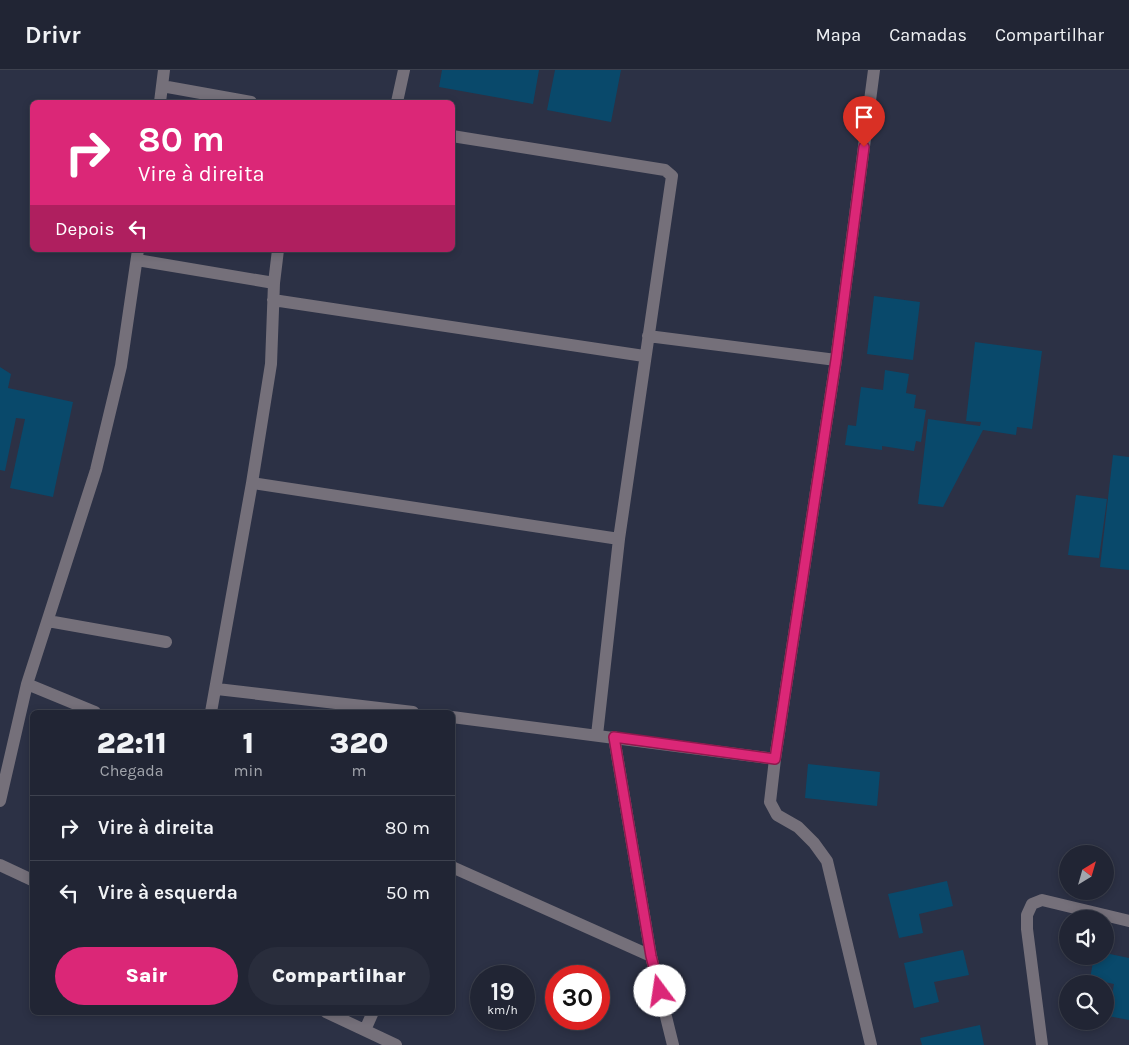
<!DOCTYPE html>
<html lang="pt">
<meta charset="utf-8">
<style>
body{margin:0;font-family:Karla,sans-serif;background:#292d3c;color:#f1f3f6;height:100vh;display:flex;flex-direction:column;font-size:19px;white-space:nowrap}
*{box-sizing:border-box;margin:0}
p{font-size:16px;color:#a2a5ac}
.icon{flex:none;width:28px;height:28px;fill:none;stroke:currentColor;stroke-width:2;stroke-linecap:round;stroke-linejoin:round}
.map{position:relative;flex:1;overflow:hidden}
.details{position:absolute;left:30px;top:640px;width:425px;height:305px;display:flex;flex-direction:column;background:#212534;border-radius:8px;box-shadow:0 2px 8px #0003,0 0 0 1px #3e424f}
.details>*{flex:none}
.guide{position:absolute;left:30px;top:30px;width:425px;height:152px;border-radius:8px;box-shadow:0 2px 8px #0003,0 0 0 1px #3e424f;background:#db2777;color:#fff;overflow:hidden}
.needle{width:32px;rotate:37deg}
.buttons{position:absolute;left:1059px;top:775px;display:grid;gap:10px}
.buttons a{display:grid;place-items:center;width:55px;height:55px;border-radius:50%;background:#212534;box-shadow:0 2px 8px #0003,0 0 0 1px #3e424f;font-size:25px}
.speed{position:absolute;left:470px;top:895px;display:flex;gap:10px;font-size:25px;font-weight:700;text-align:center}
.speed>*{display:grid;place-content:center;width:65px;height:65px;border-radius:50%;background:#212534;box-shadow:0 2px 8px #0003,0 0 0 1px #3e424f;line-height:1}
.speed small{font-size:12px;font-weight:400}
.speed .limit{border:8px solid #d22;background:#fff;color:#111}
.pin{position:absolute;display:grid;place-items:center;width:42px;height:42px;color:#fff;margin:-51px -21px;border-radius:50% 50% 50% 0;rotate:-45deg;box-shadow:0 0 5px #0007}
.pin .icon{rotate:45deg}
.me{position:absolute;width:55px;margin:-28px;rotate:346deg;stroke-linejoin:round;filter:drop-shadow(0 0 4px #0008)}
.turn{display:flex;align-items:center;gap:18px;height:105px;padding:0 25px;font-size:22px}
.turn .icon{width:65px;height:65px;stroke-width:2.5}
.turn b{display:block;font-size:35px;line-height:42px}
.then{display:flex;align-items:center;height:48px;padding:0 25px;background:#0003;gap:10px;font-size:19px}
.eta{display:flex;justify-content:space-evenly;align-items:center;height:85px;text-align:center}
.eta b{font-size:30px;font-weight:800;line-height:35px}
.primary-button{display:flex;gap:10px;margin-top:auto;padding:10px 25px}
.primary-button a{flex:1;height:58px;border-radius:30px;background:#db2777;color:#fff;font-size:20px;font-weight:800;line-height:58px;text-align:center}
.primary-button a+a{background:#292d3c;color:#f1f3f6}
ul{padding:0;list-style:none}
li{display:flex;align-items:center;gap:15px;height:65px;padding:0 25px;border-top:1px solid #3e424f}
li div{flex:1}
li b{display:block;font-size:19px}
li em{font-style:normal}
header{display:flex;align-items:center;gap:30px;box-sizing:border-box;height:70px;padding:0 25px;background:#212534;border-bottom:1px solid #3e424f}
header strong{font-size:24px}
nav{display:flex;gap:28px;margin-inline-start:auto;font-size:18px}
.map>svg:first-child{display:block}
.building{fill:#09496b}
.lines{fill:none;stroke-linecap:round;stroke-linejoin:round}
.minor{stroke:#75707a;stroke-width:12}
.route-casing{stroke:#8e194d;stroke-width:12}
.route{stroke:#db2777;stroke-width:9}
</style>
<header>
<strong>Drivr</strong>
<nav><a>Mapa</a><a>Camadas</a><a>Compartilhar</a></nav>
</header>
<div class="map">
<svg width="1129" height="975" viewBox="0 0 1129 975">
<rect width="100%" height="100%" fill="#2c3145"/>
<path class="building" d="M442,0H539L533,34L439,17Z
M555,0H621L611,52L547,40Z
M874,226L920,232L913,290L867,284Z
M975,272L1042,281L1032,359L1017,357L1016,365L983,360L943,437L918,434L928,349L980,356L981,352L966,351Z
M0,297L11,304L8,318L73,332L53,427L10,418L25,349L16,348L5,401L0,400Z
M885,300L909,304L906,323L916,325L914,338L926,340L921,372L916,371L914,381L882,376V380L845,375L848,355L856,356L861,317L883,320Z
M1113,385L1129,387V500L1100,497Z
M1076,425L1107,429L1099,488L1068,485Z
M808,694L880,702L877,736L805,728Z
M947,811L953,836L919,844L923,863L899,868L888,824Z
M963,880L969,905L934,912L939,932L914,938L904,893Z
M1105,883L1129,888V950L1108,946L1114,914L1090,909L1094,886H1105Z
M980,955L984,975H922L920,968Z"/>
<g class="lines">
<path class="minor" d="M162,16L251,32
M160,32L164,0
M397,32L404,0
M452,66L665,100L672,106L619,469L597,665
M137,190L274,213
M273,230L644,286
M648,266L836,290
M252,413L619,469
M48,551L166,572
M27,614L95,642
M217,619L413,642
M211,642L252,413L271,294L274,213L278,180
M452,647L775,689
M614,667L651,886L673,975
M0,731L27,614L96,400L121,296L138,180
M0,795L32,810
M452,797L651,886
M326,942L396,975
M365,960L373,942
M871,975L827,791L814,773L798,757L777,745L770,732L775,689L836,290L874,0
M1042,975L1027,859V845L1032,834L1042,830L1129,851"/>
</g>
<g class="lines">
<g class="route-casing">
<path id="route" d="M660,921L651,886L614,667L775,689L836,290L864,77"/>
</g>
<use href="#route" class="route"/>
</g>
</svg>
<div class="buttons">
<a><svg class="needle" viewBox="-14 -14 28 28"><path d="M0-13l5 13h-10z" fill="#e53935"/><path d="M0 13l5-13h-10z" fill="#a2a5ac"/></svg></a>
<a><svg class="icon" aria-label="sound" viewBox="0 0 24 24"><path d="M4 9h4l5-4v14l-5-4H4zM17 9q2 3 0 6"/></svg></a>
<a><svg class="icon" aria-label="search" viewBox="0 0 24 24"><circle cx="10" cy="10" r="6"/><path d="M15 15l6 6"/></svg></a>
</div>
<div class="speed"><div>19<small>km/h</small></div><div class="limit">30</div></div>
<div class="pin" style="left:864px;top:77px;background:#d93025"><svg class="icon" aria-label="arrive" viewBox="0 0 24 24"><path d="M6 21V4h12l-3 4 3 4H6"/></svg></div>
<svg class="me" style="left:660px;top:921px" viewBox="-20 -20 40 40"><circle r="19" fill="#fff"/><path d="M0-13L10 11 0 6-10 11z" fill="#db2777"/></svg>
<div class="guide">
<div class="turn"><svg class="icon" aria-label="right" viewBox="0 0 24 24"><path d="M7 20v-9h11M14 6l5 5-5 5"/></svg><div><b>80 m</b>Vire à direita</div></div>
<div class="then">Depois<svg class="icon" aria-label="left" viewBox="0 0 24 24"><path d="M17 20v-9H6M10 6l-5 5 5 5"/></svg></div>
</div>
<section class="details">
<div class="eta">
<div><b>22:11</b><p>Chegada</p></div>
<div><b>1</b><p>min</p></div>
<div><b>320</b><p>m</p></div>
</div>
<ul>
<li><svg class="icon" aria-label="right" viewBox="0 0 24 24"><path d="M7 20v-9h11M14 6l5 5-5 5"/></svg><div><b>Vire à direita</b></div><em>80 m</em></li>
<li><svg class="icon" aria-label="left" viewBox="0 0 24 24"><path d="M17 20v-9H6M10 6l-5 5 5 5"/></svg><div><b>Vire à esquerda</b></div><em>50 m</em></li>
</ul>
<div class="primary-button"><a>Sair</a><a>Compartilhar</a></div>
</section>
</div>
